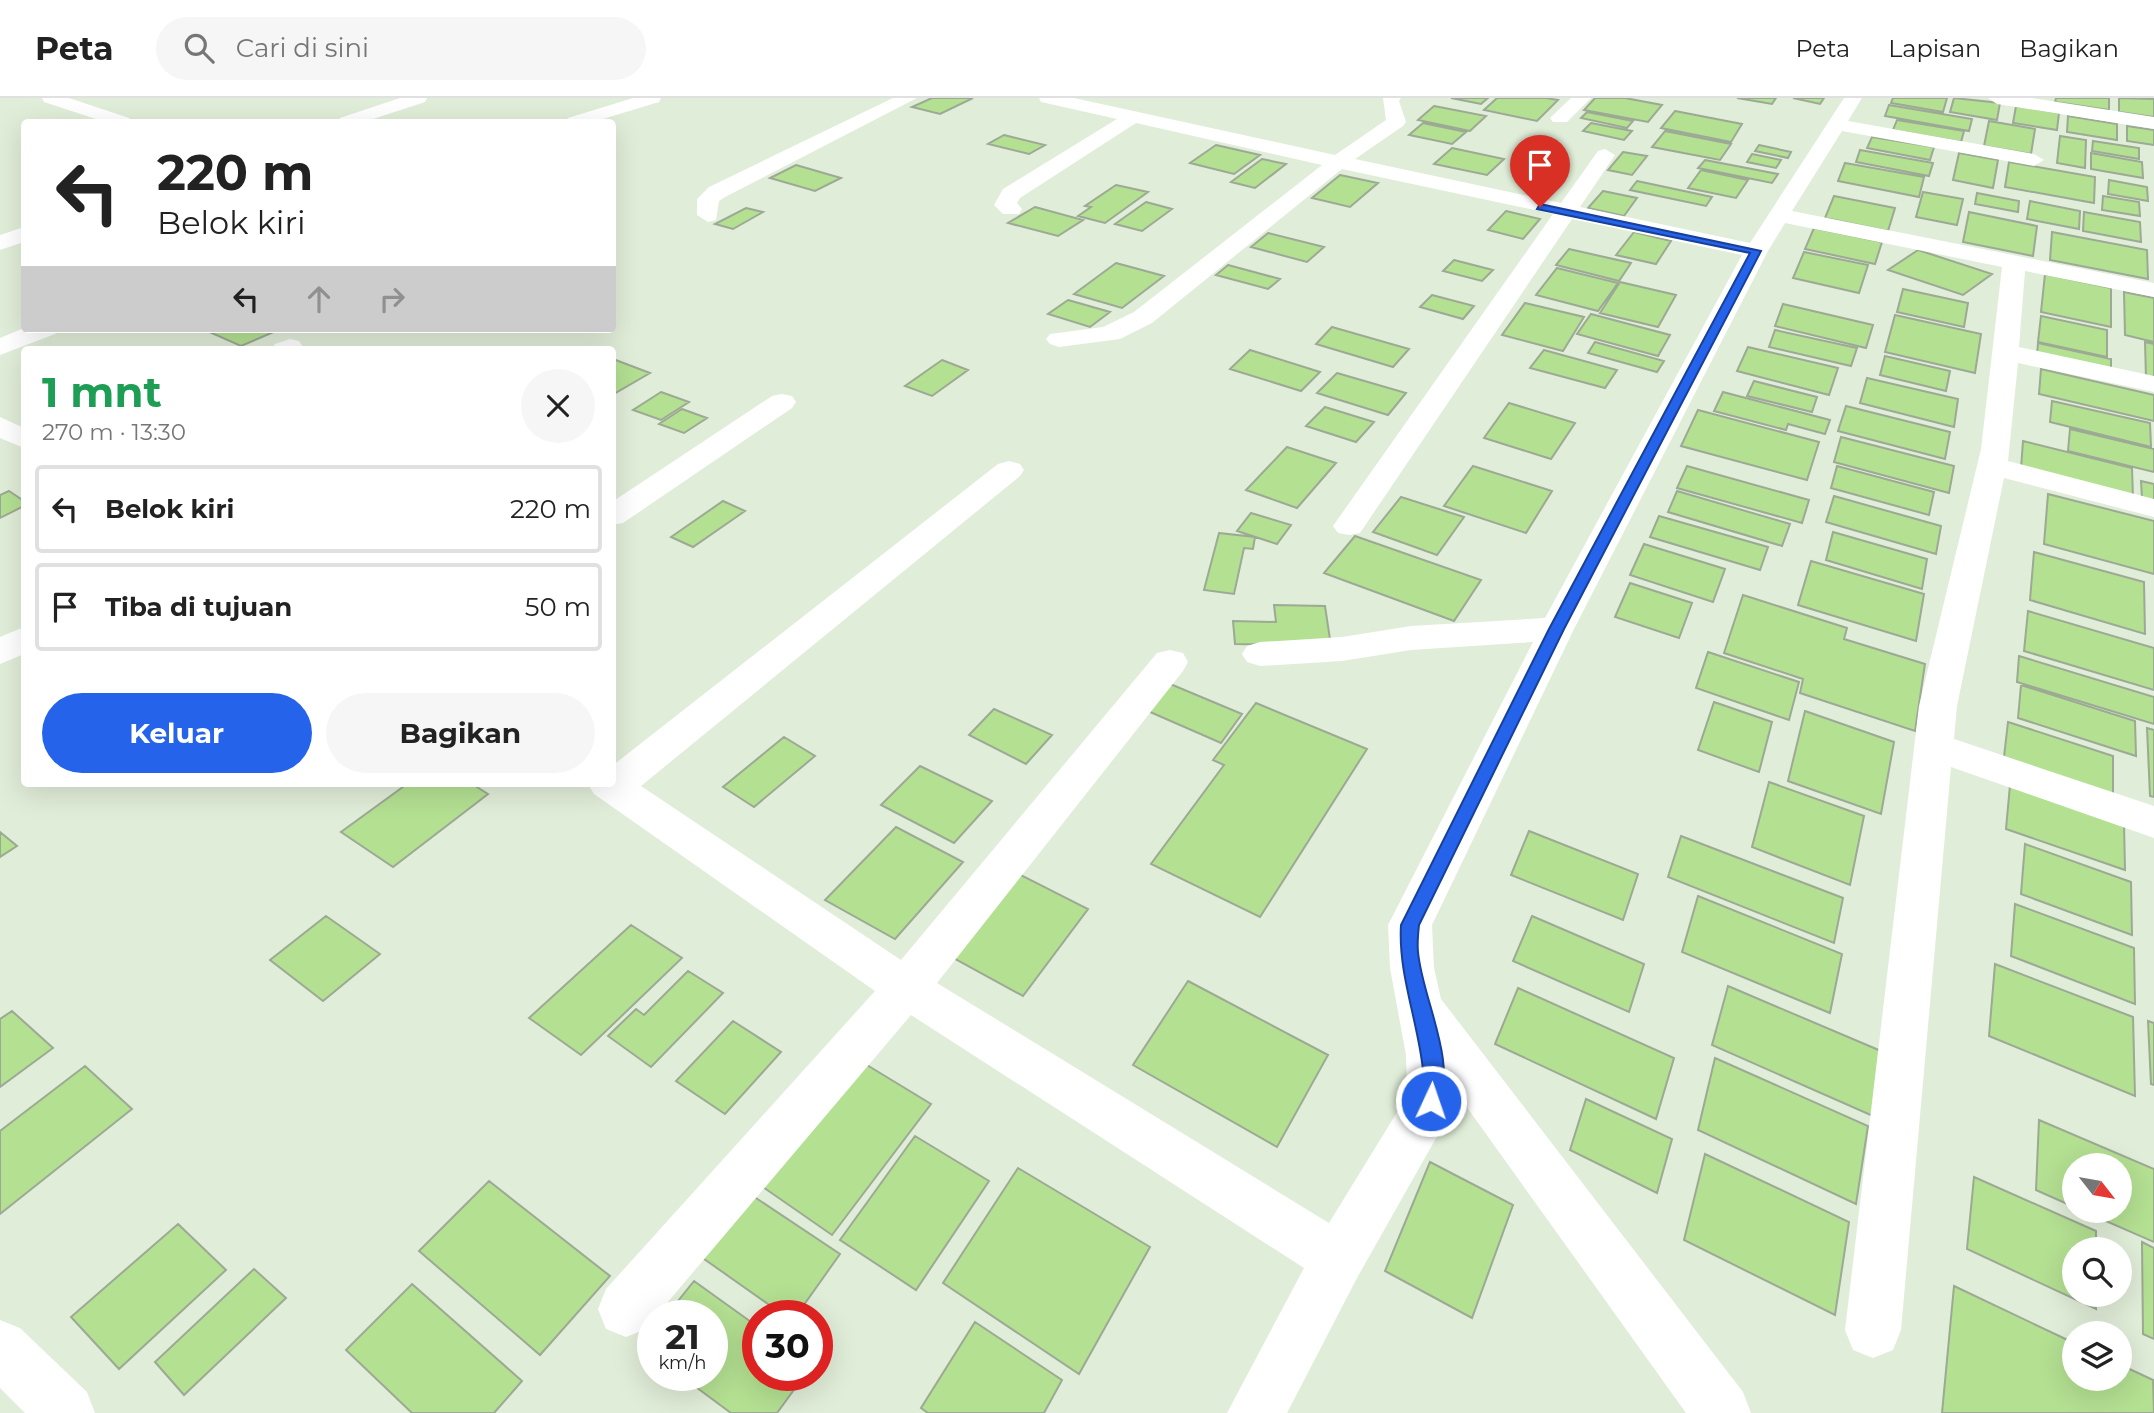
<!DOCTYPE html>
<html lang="id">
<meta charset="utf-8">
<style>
body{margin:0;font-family:Montserrat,sans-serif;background:#f6f6f6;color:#222;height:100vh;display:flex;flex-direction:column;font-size:26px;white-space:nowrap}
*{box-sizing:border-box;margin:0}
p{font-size:23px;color:#767676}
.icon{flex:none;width:38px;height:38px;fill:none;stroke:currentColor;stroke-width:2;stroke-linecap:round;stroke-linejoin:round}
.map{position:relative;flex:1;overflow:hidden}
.sheet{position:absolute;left:21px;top:248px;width:595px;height:441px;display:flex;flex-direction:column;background:#fff;border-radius:7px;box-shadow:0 7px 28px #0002}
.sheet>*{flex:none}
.guide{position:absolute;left:21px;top:21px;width:595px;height:214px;border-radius:7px;box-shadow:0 7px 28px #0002;background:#fff;color:#222;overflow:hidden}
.needle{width:46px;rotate:121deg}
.tools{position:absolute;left:2062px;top:1055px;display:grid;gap:14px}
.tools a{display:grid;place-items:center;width:70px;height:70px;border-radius:50%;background:#fff;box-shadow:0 7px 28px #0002;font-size:35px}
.speed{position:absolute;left:637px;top:1202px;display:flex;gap:14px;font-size:35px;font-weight:700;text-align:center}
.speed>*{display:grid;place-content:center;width:91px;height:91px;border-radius:50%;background:#fff;box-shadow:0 7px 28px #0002;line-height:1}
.speed small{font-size:18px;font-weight:400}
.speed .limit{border:10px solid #d22;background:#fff;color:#111}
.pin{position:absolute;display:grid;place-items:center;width:60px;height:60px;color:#fff;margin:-72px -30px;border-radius:50% 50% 50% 0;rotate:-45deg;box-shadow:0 0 7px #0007}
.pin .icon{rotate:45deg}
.me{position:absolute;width:77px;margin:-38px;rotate:3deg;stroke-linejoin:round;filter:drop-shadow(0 0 5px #0008)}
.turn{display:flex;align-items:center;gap:24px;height:147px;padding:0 21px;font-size:32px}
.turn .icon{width:91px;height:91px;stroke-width:2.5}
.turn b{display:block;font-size:49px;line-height:60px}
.lanes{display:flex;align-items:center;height:66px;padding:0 21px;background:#0003;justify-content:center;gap:35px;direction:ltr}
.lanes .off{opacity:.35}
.round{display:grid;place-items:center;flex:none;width:74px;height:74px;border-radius:37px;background:#f6f6f6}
.headline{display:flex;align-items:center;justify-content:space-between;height:119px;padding:0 21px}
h1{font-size:42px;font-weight:700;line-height:52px;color:#1e9e55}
.button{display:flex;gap:14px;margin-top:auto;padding:14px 21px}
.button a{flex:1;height:80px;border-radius:42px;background:#2563eb;color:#fff;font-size:28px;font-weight:700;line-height:80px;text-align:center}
.button a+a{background:#f6f6f6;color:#222}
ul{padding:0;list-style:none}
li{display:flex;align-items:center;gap:21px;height:88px;margin:0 14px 10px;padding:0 7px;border:4px solid #e0e0e0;border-radius:7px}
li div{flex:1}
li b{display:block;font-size:26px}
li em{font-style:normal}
header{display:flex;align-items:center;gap:42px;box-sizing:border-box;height:98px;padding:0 35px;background:#fff;border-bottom:2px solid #e0e0e0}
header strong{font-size:33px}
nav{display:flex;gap:38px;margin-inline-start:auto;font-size:24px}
.search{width:490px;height:63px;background:#f6f6f6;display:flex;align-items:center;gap:18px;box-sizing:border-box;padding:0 24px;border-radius:38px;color:#767676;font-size:26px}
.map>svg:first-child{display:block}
.building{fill:#b4e092;stroke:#9ca994;stroke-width:2}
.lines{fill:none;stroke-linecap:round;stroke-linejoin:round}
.street{fill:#fff;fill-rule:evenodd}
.route{fill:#2563eb;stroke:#184099;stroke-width:2}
</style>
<header>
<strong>Peta</strong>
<div class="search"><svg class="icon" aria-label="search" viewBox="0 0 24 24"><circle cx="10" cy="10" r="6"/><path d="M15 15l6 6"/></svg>Cari di sini</div>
<nav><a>Peta</a><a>Lapisan</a><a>Bagikan</a></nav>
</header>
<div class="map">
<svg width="2154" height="1315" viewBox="0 0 2154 1315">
<rect width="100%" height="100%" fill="#e0edd8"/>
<path class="building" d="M932,0H973L940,16L912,9Z
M1451,0H1488L1481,6Z
M1497,0H1546L1558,2L1537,23L1484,12Z
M1595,0H1625L1662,7L1648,24L1584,12Z
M1737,0H1776L1772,6Z
M1793,0H1824L1820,6Z
M1893,0H1947L1943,14L1891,5Z
M1954,0L2000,5L1997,22L1950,14Z
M2056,0H2109V12L2055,4Z
M2119,0L2154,1V19L2119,14Z
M1889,7L1972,21L1969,33L1885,18Z
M1434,8L1486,18L1470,33L1418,22Z
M2016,8L2059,15L2057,32L2013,25Z
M1675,13L1742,26L1731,44L1661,30Z
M1587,14L1633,23L1627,30L1581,20Z
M2068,18L2117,26V42L2067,34Z
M1897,22L1964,33L1961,44L1893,32Z
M1989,23L2035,31L2031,56L1984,48Z
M1423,25L1466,34L1452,46L1409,37Z
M1591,25L1632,33L1624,42L1583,33Z
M2127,28L2154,32V47L2127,43Z
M1665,33L1731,46L1720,62L1652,49Z
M1004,37L1045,47L1029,56L988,46Z
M2060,38L2086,42L2085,70L2057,65Z
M1872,39L1934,49L1930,62L1867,50Z
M2093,43L2139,50V61L2092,53Z
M1216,47L1260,57L1234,76L1190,65Z
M1759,47L1791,54L1788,60L1755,53Z
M1452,50L1504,61L1487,77L1434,66Z
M1860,52L1933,65L1929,78L1856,64Z
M1623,54L1647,58L1632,77L1608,72Z
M1959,55L1998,62L1993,90L1953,82Z
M2091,55L2142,64L2143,80L2091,71Z
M1752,56L1781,62L1776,70L1747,64Z
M1262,61L1286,66L1255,90L1231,84Z
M1705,62L1778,76L1772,85L1698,70Z
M2009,64L2095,79L2094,105L2005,89Z
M1845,65L1924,79L1919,99L1838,83Z
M796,67L841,80L815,93L770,80Z
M1701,72L1748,82L1736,100L1688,90Z
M1340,77L1378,85L1350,109L1312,100Z
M2109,82L2147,89L2148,103L2108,96Z
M1637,83L1712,99L1706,108L1630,92Z
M1116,87L1148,94L1105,125L1078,118L1091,109L1085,108Z
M1603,93L1637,100L1624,118L1588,110Z
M1923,94L1963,101L1957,127L1916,119Z
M1977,95L2019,103L2018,114L1975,106Z
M1834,98L1895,110L1888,133L1825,120Z
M2103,98L2139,104L2140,118L2102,112Z
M2030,103L2080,113L2079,131L2027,121Z
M1146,104L1172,111L1142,133L1115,126Z
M1035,109L1083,122L1058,138L1008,125Z
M746,110L763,114L733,131L715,126Z
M1506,113L1540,121L1523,141L1488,132Z
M1969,114L2037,128L2033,158L1963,144Z
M2084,114L2140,124L2141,144L2083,133Z
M1814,130L1882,144L1875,166L1805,151Z
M1634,134L1671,143L1656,166L1616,157Z
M2052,134L2147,152L2148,181L2050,162Z
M1268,135L1324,149L1307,164L1251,149Z
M1569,151L1631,165L1619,183L1556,167Z
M1918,152L1992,176L1963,197L1888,172Z
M1804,154L1868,167L1859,195L1793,180Z
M1454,162L1493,172L1482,183L1443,173Z
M1116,165L1164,178L1122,210L1074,196Z
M1228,167L1280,181L1268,191L1216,177Z
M1557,170L1618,185L1598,213L1536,197Z
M2045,176L2111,190V229L2041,214Z
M1620,184L1676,197L1658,229L1600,215Z
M1903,191L1968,205L1964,229L1897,214Z
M2124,194L2154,200V244L2125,237Z
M1432,197L1474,208L1463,221L1420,209Z
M1068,202L1110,214L1090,229L1048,216Z
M1525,205L1584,219L1563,253L1502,237Z
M1783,206L1873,227L1866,250L1775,228Z
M1591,216L1670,237L1658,258L1577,236Z
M1895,217L1981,236L1975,275L1885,254Z
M2041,218L2107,232V259L2038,244Z
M1332,229L1409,251L1393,269L1316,246Z
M211,231H273L276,233L241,248L207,233Z
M1775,232L1857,250L1851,268L1769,249Z
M1595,244L1664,263L1657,274L1588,255Z
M2145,244L2154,246V282L2146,280Z
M2038,245L2111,261V274L2037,257Z
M1748,249L1838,270L1829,297L1737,273Z
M1250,252L1320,274L1301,293L1230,271Z
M1544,252L1617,272L1605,290L1530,270Z
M1885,258L1950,273L1946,293L1880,277Z
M612,262L613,261L650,275L612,297Z
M942,262L968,272L932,298L905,288Z
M2041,271L2154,297V323L2039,296Z
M1337,275L1406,295L1388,317L1317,295Z
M1867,280L1958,301L1954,329L1860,305Z
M1754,283L1817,299L1812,314L1747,298Z
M661,294L689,304L661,322L633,312Z
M1723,294L1830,322L1825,336L1788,326L1786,332L1714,313Z
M2052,303L2150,325L2151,349L2050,324Z
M1509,305L1575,325L1551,361L1484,340Z
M1846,308L1950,334L1945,361L1838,333Z
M1325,309L1374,324L1356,344L1306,328Z
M682,311L707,320L684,335L659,326Z
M1698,312L1819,344L1807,382L1681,348Z
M2070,331L2154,351V374L2068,353Z
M1841,339L1954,368L1949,395L1834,364Z
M2023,343L2132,370L2133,399L2021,371Z
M1287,349L1336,365L1297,410L1246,392Z
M1473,368L1552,393L1526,435L1444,408Z
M1687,368L1809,402L1802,425L1677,390Z
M1837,368L1934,394L1929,417L1831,390Z
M2141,383L2154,386V403L2142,400Z
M9,393L24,403V408L0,420V397Z
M1677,393L1790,426L1782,448L1668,414Z
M2048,396L2154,423V476L2044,446Z
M1834,398L1941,428L1936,456L1826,424Z
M1401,399L1464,419L1437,457L1373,434Z
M723,403L745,413L693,449L671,439Z
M1251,415L1291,427L1277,446L1237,433Z
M1659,418L1768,449L1760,472L1650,439Z
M1833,434L1927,461L1922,491L1826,462Z
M1219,435L1255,439L1253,451L1244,450L1234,496L1204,492Z
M1355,438L1481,482L1454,523L1324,475Z
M1644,446L1725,471L1713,504L1630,477Z
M2034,454L2144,484L2145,536L2030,502Z
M1811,463L1924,496L1916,543L1798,507Z
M1630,485L1692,505L1679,540L1615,519Z
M1743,497L1847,530L1844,541L1925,566L1915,633L1800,595L1803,581L1724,555Z
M1274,507L1325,508L1331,548L1235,546L1233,523L1276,524Z
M2028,513L2154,550V592L2024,553Z
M1708,554L1799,584L1789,622L1696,590Z
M2019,558L2154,599V626L2017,584Z
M1163,583L1242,616L1221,645L1141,610Z
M2021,587L2135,623L2136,658L2018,620Z
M1714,604L1772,624L1759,674L1698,652Z
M1256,605L1367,651L1260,819L1151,766L1224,667L1213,662Z
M994,611L1052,637L1026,666L969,637Z
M1805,613L1894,644L1881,716L1788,683Z
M2008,624L2113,658V696L2004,659Z
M2147,630L2154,632V699L2150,698Z
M784,639L815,658L754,709L723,689Z
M920,668L992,703L954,745L881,707Z
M1769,684L1864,718L1850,787L1752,749Z
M407,686H472L488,696L393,769L341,734Z
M2010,687L2124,725L2125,772L2006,731Z
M896,729L963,764L895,841L825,802Z
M1529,733L1638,776L1623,822L1511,777Z
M0,734L17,748L0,759Z
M1681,738L1843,800L1834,845L1668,779Z
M2025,746L2131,784L2132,837L2021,796Z
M1013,773L1088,811L1023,898L946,856Z
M1698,798L1842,856L1830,915L1682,854Z
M2015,806L2134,850L2135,906L2011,858Z
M326,818L380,856L323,903L270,862Z
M1532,818L1644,866L1629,914L1513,863Z
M631,827L682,860L581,957L529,920Z
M1995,866L2133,919L2135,998L1989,938Z
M688,873L723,895L651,969L608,938L636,911L644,917Z
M1188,883L1328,957L1277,1049L1133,967Z
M1728,888L1881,953L1873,1018L1712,947Z
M1518,890L1674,960L1656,1021L1495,946Z
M12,913L53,950L0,989V921Z
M733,923L781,954L725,1016L676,983Z
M2148,923L2154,925V987L2151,986Z
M1715,960L1868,1028L1856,1106L1698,1032Z
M862,964L931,1006L832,1137L760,1087Z
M85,968L132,1011L0,1116V1033Z
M1586,1001L1672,1041L1657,1095L1570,1052Z
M2039,1022L2154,1071V1144L2083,1113H2119V1068H2074V1109L2036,1092Z
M915,1038L989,1083L916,1192L840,1142Z
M1705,1056L1849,1124L1835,1217L1684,1142Z
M1430,1064L1513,1107L1472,1220L1385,1173Z
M1018,1070L1150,1149L1079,1276L943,1185Z
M1974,1079L2096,1133V1152H2074V1197H2096V1211L1967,1151Z
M489,1083L610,1178L540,1257L419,1153Z
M747,1094L840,1156L796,1218H785L697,1156Z
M178,1126L226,1172L119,1271L71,1219Z
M2142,1144L2154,1150V1241L2143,1236Z
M254,1171L286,1200L184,1297L155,1264Z
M694,1183L758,1229V1278H804L777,1315H731L681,1278H712V1218H666Z
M412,1186L522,1283L494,1315H412L346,1252Z
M1954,1188L2074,1245V1281H2119V1266L2153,1282L2154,1315H1942Z
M975,1224L1062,1282L1044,1315H928L921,1310Z
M653,1234V1256L642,1248Z"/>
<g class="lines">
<path class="street" d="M42,0H69L129,20L132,24H105L44,4Z
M400,0H427L425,4L364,24H337L340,20Z
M633,0H661L659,4L593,24H565L568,20Z
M893,0H917L725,99L719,103L716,122L708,124L697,117V101L709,89Z
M1039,0H1074L1335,57L1386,22L1383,0H1401L1399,3L1406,24L1403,28L1355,61L1561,105L1598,53L1605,51L1615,57L1580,109L1750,145L1844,0H1862L1848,23L2034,56L2044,62L2034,68L1842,33L1792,113L2154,185V199L2025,173L2019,249L2154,278V294L2018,265L2008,363L2154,401V419L2004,380L1957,608L1954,641L2154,708V740L1951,669L1901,1232L1893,1252L1873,1260L1853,1252L1845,1232L1919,608L1981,351L2002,169L1785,125L1768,153L1574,531L1432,827L1434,870L1441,901L1743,1294L1751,1315H1686L1456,994L1448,1019L1357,1180L1287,1315H1227L1304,1170L911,917L656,1218H653L646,1231L626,1239L606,1231L598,1211L606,1191L875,893L594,696L588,686H612V668L998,366L1009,363L1020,366L1024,372L1020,378L641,688L901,862L1157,555L1170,552L1183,555L1188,564L1183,573L937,885L1329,1125L1407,998L1406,957L1390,870L1388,827L1533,544L1411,552L1342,563L1260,568L1247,564L1242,556L1247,548L1260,544L1342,539L1411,528L1545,520L1742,157L1572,121L1360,435L1349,437L1338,435L1333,428L1553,116L1342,71L1152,225L1120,241L1059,249L1050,246L1046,241L1050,236L1103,229L1134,214L1322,67L1136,25L1020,100L1017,105L1022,111L1019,116H1003L994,107L1003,91L1117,21L1041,4Z
M1571,0H1591L1567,24H1553L1550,20Z
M1988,0H2032L2154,19V31L1997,6Z
M24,129V144L0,152V137Z
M24,230L59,231L55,236L0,257V240Z
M290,241L299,243L303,249L301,252H271L275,246Z
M782,296L792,298L796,304L792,310L623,425L612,427V404L772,298Z
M0,319L24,330V350L0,340Z
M24,529V556L0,566V539Z
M0,1222L20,1230L87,1294L95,1315H25L0,1290Z"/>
</g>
<path class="route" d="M1540,106L1761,153L1564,531L1419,827C1418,836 1417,845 1418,854C1422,900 1458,964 1438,1009L1431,1012L1424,1009C1418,997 1425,985 1423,972C1418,923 1398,876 1401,827L1549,531L1750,155L1537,111Z"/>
</svg>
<div class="tools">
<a><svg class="needle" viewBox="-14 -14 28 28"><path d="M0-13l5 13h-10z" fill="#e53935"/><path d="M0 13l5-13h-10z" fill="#767676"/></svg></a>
<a><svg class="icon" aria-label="search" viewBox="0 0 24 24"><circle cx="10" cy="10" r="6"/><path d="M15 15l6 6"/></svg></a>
<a><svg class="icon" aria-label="layers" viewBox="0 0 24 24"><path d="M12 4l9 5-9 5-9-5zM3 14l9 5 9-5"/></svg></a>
</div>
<div class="speed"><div>21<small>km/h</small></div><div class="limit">30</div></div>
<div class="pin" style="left:1540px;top:109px;background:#d93025"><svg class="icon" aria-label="arrive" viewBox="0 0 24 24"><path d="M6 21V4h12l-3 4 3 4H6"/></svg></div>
<svg class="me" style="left:1431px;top:1003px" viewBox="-20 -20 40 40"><circle r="17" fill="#2563eb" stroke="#fff" stroke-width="3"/><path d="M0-11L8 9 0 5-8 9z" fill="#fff"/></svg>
<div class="guide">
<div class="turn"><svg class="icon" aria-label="left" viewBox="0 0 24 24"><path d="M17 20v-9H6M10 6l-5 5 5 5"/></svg><div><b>220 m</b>Belok kiri</div></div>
<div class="lanes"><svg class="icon" aria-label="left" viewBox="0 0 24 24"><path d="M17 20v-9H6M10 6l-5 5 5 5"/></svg><svg class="icon off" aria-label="ahead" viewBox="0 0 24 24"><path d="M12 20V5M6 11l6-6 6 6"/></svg><svg class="icon off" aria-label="right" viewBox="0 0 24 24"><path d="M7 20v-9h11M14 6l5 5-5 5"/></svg></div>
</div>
<section class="sheet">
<div class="headline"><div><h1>1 mnt</h1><p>270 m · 13:30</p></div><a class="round"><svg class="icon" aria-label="close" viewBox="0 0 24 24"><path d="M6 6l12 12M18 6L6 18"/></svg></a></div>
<ul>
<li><svg class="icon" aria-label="left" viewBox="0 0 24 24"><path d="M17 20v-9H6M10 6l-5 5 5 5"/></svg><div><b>Belok kiri</b></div><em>220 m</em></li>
<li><svg class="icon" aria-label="arrive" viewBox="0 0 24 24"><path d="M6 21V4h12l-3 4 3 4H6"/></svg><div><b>Tiba di tujuan</b></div><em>50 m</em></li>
</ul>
<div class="button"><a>Keluar</a><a>Bagikan</a></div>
</section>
</div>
